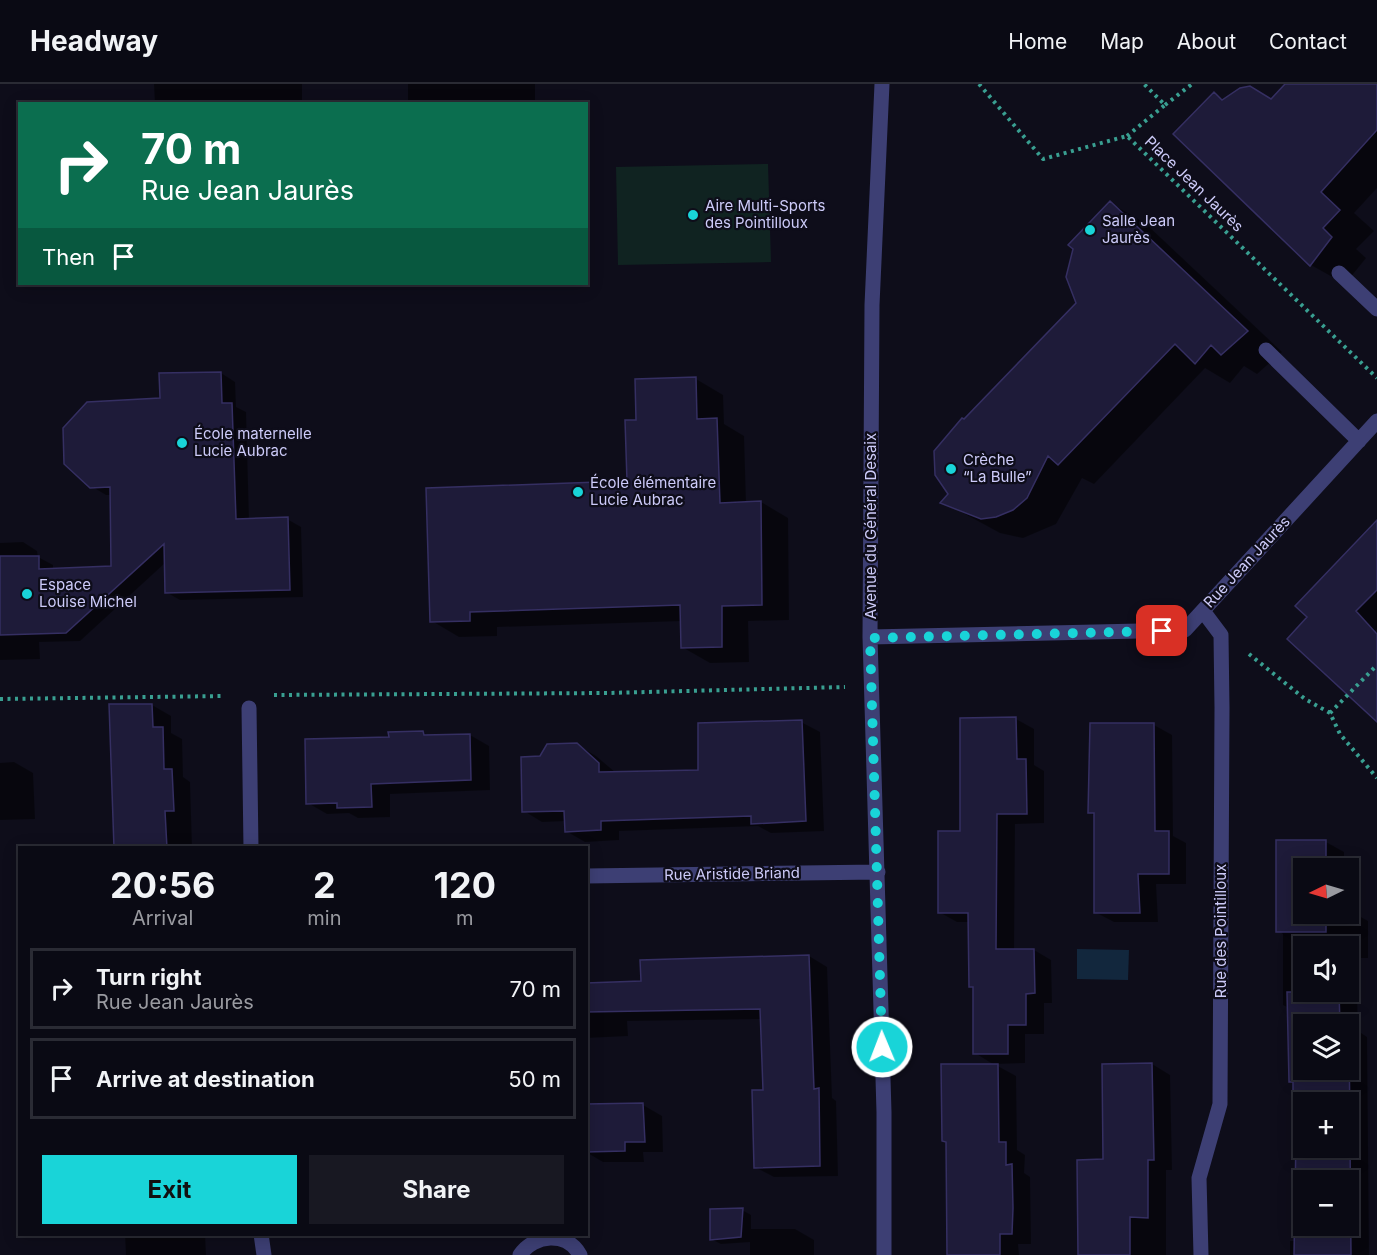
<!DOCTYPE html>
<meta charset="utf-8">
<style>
body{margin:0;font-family:Inter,sans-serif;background:#181822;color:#f1f3f6;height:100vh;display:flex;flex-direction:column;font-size:22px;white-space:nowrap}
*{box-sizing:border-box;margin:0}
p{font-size:20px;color:#999aa0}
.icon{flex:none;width:33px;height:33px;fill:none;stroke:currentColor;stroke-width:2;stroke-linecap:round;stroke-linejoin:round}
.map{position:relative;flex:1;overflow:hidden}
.sheet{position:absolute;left:18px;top:762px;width:570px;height:390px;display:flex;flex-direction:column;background:#0a0a14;border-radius:0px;box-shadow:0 3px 15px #0003,0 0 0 2px #2a2b34}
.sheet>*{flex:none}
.banner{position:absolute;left:18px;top:18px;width:570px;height:183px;border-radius:0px;box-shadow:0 3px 15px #0003,0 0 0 2px #2a2b34;background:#0b6e4f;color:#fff;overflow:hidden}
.needle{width:39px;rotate:265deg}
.controls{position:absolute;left:1293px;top:774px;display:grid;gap:12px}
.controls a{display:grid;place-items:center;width:66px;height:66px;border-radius:0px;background:#0a0a14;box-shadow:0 3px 15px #0003,0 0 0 2px #2a2b34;font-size:30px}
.pin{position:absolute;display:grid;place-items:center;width:51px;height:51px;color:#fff;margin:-26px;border-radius:12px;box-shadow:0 3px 9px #0006}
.me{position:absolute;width:66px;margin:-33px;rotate:359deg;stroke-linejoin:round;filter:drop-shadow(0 0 4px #0008)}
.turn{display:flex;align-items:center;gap:21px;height:126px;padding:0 24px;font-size:27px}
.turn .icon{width:78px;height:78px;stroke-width:2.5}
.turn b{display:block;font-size:42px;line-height:51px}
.then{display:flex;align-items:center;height:57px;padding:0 24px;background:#0003;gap:12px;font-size:22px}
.eta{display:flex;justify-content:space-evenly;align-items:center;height:102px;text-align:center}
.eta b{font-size:36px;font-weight:700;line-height:42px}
.cta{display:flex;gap:12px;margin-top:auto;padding:12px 24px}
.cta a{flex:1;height:69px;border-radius:0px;background:#19d4d8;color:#111;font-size:24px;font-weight:700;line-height:69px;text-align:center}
.cta a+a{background:#181822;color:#f1f3f6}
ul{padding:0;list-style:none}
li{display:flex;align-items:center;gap:18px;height:81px;margin:0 12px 9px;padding:0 12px;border:3px solid #2a2b34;border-radius:0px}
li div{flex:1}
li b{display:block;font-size:22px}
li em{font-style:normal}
header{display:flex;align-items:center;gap:36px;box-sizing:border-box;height:84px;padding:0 30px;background:#0a0a14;border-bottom:2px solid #2a2b34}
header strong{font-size:28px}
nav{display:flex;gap:33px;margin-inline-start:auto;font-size:21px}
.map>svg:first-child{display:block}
.green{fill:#102321}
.water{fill:#12273d}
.shadow{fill:#0007;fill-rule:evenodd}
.building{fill:#1e1b39;stroke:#352f62;stroke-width:1.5;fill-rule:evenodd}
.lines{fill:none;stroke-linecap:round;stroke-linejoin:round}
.path{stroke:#399f91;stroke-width:4;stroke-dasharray:3 4.5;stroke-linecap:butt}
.minor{stroke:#3d3f74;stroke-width:15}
.route{stroke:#19d4d8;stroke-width:10;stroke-dasharray:0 18}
.poi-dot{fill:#19d4d8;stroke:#0e0d1a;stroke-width:2}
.labels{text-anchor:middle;stroke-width:4.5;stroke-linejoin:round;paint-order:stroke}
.street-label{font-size:15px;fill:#cdcbf9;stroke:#0e0d1a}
.poi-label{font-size:15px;fill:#cdcbf9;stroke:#0e0d1a;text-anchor:start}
</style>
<header>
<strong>Headway</strong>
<nav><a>Home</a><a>Map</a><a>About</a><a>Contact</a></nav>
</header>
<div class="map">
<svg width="1377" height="1171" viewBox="0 0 1377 1171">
<rect width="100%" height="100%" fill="#0e0d1a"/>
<path class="green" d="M768,80L771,178L618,181L616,83Z"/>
<path class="water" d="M1077,865L1129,866L1128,896L1077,895Z"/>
<path class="shadow" d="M154,0H302V20H155Z
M408,0H535V20H408Z
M1287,0H1377V104L1354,129L1374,147L1356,165L1366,174L1345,200L1311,181L1214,10L1224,16L1271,17Z
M1110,119L1145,139L1282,268L1257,290L1244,282L1230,299L1205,284L1094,400L1082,394L1056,440L1023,454L1000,449L943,418L950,410L965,337L1078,219Z
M221,289L235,298L236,323L246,328L249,436L287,435L301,443L303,513L180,516L166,508L165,479L80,557L39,558L40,575L0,576V459L23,458L37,467L38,473L53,481V486L113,484L112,411H106L91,402L161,315V291Z
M696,295L723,311L724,340L744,352L746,419L761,418L788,434L789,536L748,537L749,578L710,579L682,563V537L497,543V552L459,553L432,537L628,399L637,337Z
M1377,444V545L1359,564L1377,581V639L1289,555Z
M152,621L171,632V649L182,655L183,693L190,698L192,764H135Z
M1016,635L1034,645V681L1044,687V739L1015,740L1014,867L1034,866L1051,876L1052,919H1044V950H1025V979L994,980L1016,992L1017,1066L1025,1071L1024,1089L1030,1093L1031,1160H1018L1019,1171H948L947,1059L943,1057L996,982L975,969V904L969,838H957L939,828L961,749Z
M801,638L820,648L824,747L771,749L758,742L619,747V756L585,758L566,747V737L542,738L524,727L541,673L577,661L596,672L616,689L700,688Z
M1154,641L1172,651L1173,752L1186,759V800H1156L1158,838H1114L1095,828V732L1089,728Z
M423,648L429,652L470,651L489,662L490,706L390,710V733L358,734L349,729L327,730L308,719L390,654Z
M14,678L33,689L35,735L0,736V679Z
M1277,758H1326L1344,768V784H1304V830H1348L1350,827L1368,837V874H1356L1358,947L1367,953L1369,1171H1290V1157H1296L1297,1053L1295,999L1290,997L1289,924L1283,921V850L1278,847ZM1304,862H1348V908H1304ZM1304,940H1348V986H1304ZM1304,1018H1348V1064H1304ZM1304,1096H1348V1142H1304Z
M809,872L827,883L832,1014L836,1017L838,1092L774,1093L755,1083L764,1007L762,935L627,937L628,952L586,954V901L643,899L642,878Z
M1152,980L1170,991L1172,1086H1166V1171H1080L1104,1076Z
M586,1021H643L662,1032L663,1068H643L644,1078H603L586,1068Z
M742,1126L751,1131V1145H795L814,1156V1171H750V1158L721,1160L711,1155Z
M125,1150H205L206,1171H126Z"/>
<path class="building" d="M1285,0H1377V46L1321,108L1340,126L1323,144L1332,153L1310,182L1173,50L1214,8L1222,16L1240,4L1250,2L1271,15Z
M1110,117L1248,247L1221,271L1211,261L1195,280L1175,260L1058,381L1048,372L1027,414L1013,426L996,433L981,435L940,419L948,410L935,391L934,367L962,334L964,335L1076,219L1066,193L1073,165L1068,161Z
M221,288L222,319H232L236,435L288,433L290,506L165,509L164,460L66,549L0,551V472H39V485L111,482L110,403L90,404L64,380L63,344L87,318L160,314L159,289Z
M696,293L697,335L717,334L720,419L761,417L762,521L722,522V563L681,564L680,521L470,528V537L430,538L426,404L627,397L625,336H636L635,295Z
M1377,436V506L1356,527L1377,550V638L1287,555L1307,533L1295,522Z
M109,620H152L153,643H163L164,685H172L174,727H165L167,764H114Z
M1016,633L1017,675H1026L1027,730H997L996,865H1034L1035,909L1026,910V941H1008V970H973V903H969L968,829H938V747H960V634Z
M802,636L806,737L751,740V732L601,737V746L565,748L564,727L522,728L521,673L540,672L547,660L577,659L599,679V688L698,686V639Z
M1090,639H1154L1155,747H1169V790H1138L1140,829H1094V729H1088Z
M423,647L424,651L470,650L471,696L371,700L372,723L337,724V719L306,720L305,655L389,653L388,648Z
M1276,756H1326V784H1304V830H1326V848H1276Z
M809,871L814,1005L819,1004L820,1082L754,1084L752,1006H763L760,925L586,928V899L641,897L640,876Z
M1287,908H1339L1340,940H1349L1351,1171H1294L1296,1053H1293V998H1289ZM1304,940H1348V986H1304ZM1304,1018H1348V1064H1304ZM1304,1096H1348V1142H1304Z
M1152,979L1154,1076H1148V1134L1130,1133V1171H1078L1077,1076L1103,1075L1102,980Z
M941,980H998L999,1058H1006V1081L1012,1080L1013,1124L1012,1150H1000V1171H947L946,1058L942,1057Z
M643,1019L645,1058H625V1067L586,1068V1020Z
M743,1124L741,1153L710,1156V1125Z"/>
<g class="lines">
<path class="path" d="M979,0L1043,75L1127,52L1377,294
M1165,21L1192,0
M1127,52L1165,21L1144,0
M1249,570L1305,615L1330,629L1340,650L1377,694
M274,611L607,609L845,603
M0,615L224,612
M1330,629L1377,581"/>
<path class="minor" d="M882,0L872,221L870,553L884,1028V1171
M1339,189L1377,225
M1266,266L1359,357
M870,553L1185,546L1377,337
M249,624L251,764
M586,792L878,788
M261,1150L264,1171
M520,1171C534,1150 567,1147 580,1171
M1201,1171L1199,1094L1220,1020L1222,624L1221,551L1203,527"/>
</g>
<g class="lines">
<path class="route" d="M882,963L870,554L1162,547"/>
</g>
<g class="poi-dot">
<circle cx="693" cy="131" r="6"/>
<circle cx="1090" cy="146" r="6"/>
<circle cx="182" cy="359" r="6"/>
<circle cx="951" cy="385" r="6"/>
<circle cx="578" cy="408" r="6"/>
<circle cx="27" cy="510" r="6"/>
</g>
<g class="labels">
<g class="street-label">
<text transform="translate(1194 100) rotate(44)" y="5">Place Jean Jaurès</text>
<text transform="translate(871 442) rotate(-90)" y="5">Avenue du Général Desaix</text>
<text transform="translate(1247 478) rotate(-47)" y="5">Rue Jean Jaurès</text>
<text transform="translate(732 790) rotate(-1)" y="5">Rue Aristide Briand</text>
<text transform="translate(1221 847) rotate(-90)" y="5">Rue des Pointilloux</text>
</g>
<g class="poi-label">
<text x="705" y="127">Aire Multi-Sports<tspan x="705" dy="17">des Pointilloux</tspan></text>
<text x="1102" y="142">Salle Jean<tspan x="1102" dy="17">Jaurès</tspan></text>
<text x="194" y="355">École maternelle<tspan x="194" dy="17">Lucie Aubrac</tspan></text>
<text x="963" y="381">Crèche<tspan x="963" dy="17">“La Bulle”</tspan></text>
<text x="590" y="404">École élémentaire<tspan x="590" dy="17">Lucie Aubrac</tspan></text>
<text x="39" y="506">Espace<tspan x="39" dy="17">Louise Michel</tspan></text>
</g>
</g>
</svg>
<div class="controls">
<a><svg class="needle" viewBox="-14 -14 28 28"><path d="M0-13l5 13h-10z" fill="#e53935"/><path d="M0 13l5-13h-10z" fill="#999aa0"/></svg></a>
<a><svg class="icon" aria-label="sound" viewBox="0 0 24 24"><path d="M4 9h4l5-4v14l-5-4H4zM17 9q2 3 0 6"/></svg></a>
<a><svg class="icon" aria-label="layers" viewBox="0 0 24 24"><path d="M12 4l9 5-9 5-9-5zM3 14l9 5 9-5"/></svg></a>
<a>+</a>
<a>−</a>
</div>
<div class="pin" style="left:1162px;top:547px;background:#d93025"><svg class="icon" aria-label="arrive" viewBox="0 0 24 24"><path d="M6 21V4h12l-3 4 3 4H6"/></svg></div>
<svg class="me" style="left:882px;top:963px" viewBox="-20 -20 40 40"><circle r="17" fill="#19d4d8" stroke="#fff" stroke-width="3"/><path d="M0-11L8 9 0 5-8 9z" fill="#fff"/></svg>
<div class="banner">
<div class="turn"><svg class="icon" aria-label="right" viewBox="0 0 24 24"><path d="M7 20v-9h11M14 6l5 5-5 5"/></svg><div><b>70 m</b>Rue Jean Jaurès</div></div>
<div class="then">Then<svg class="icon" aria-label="arrive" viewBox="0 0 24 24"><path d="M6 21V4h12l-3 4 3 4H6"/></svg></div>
</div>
<section class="sheet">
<div class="eta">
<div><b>20:56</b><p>Arrival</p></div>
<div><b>2</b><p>min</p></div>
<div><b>120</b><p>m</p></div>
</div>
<ul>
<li><svg class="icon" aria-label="right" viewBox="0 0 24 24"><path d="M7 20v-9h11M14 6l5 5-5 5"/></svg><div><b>Turn right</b><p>Rue Jean Jaurès</p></div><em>70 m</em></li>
<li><svg class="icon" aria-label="arrive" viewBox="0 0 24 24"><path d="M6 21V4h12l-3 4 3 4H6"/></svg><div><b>Arrive at destination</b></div><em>50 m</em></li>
</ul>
<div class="cta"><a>Exit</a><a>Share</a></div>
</section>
</div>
